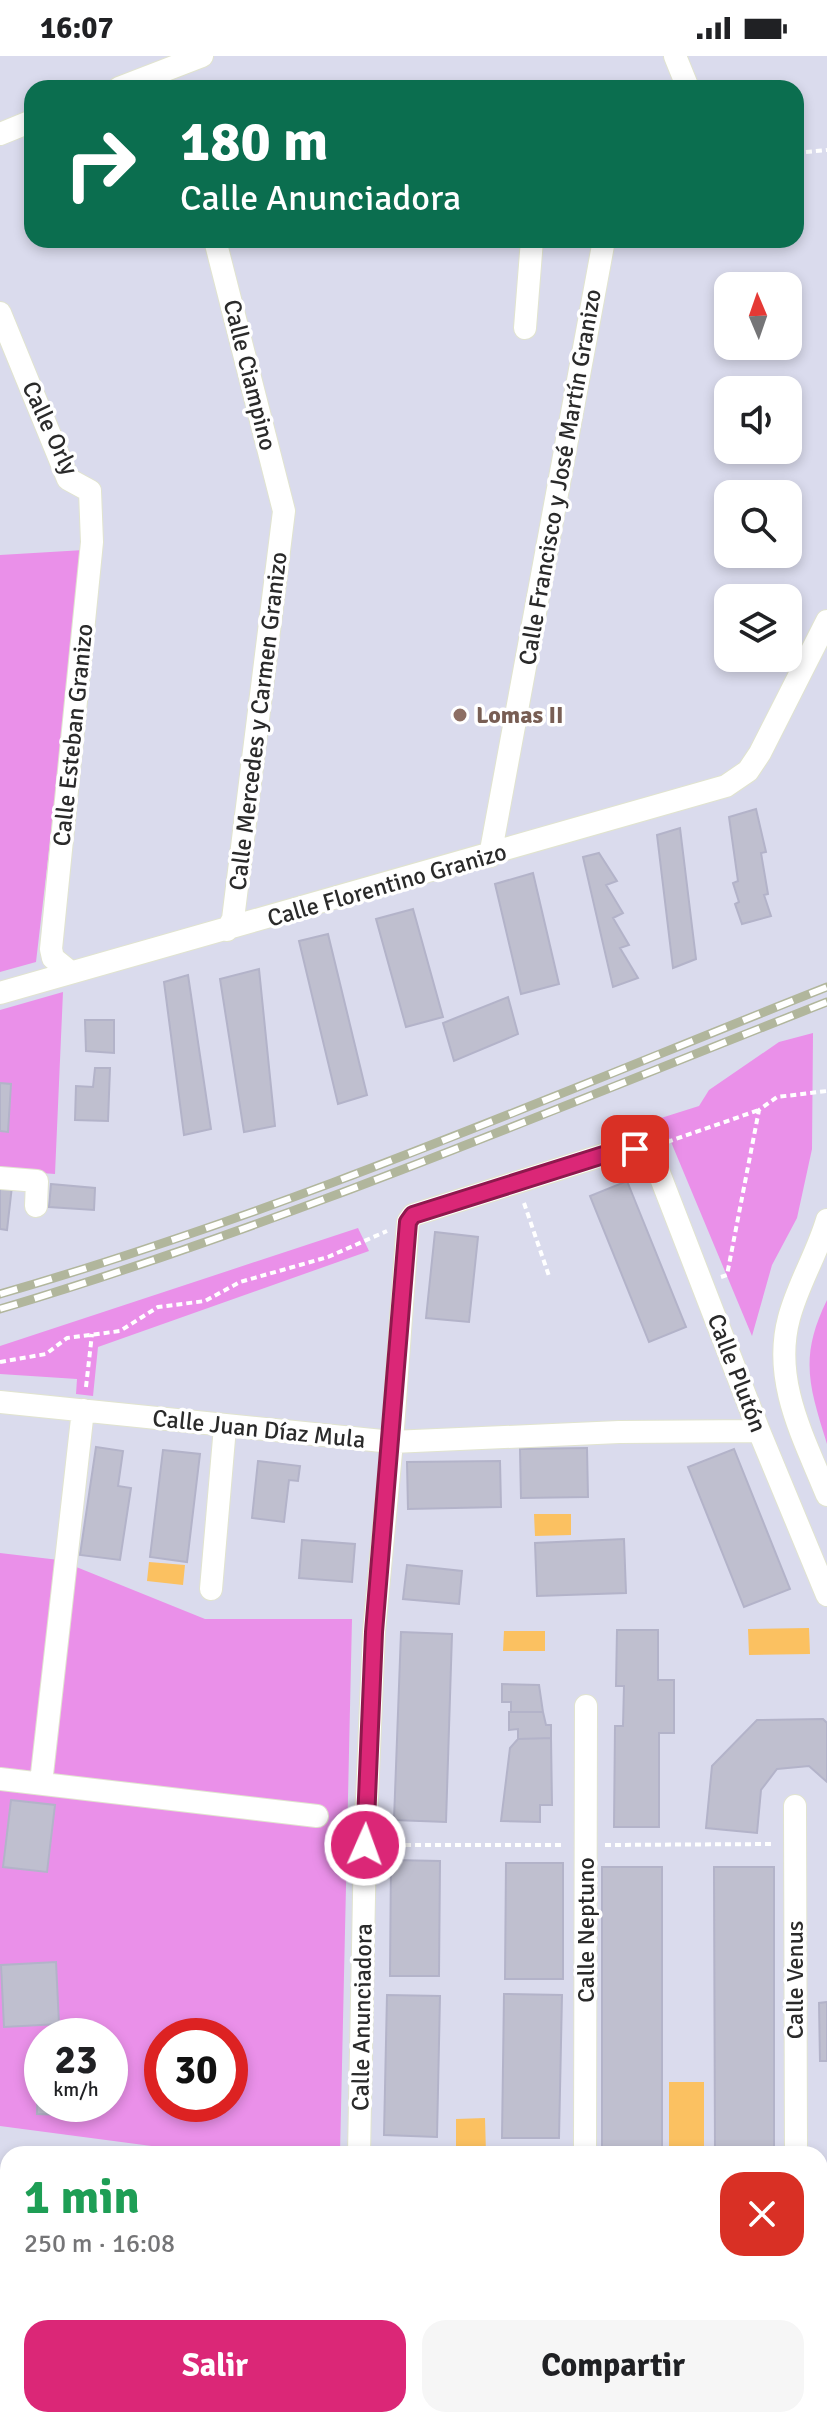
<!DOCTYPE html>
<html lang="es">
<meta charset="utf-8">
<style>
body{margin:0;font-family:Signika,sans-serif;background:#f6f6f6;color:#202124;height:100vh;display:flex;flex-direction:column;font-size:30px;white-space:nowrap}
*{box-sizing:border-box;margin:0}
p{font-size:26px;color:#757577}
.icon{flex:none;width:44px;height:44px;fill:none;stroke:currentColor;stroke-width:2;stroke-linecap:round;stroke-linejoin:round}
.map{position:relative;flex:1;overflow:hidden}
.side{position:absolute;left:0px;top:2090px;width:828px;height:282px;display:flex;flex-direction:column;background:#fff;border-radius:24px 24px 0 0;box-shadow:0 4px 12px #0003}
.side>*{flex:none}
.top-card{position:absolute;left:24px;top:24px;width:780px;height:168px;border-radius:24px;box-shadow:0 4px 12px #0003;background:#0b6e4f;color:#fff;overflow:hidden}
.needle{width:52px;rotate:358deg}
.tools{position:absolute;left:714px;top:216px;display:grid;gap:16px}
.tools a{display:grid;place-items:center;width:88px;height:88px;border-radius:16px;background:#fff;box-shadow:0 4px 12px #0003;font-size:40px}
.speed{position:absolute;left:24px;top:1962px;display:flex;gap:16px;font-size:40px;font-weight:700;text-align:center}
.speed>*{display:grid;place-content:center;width:104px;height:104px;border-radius:50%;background:#fff;box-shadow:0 4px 12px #0003;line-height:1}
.speed small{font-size:20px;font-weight:400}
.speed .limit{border:12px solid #d22;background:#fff;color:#111}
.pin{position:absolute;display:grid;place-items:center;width:68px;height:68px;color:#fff;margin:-34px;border-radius:16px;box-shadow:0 4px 12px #0006}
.me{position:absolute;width:88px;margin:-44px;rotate:2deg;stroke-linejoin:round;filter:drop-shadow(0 0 6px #0008)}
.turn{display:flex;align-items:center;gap:28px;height:168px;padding:0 24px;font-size:36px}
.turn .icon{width:104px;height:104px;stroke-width:2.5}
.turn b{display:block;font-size:56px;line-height:68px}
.round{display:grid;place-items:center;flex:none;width:84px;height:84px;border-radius:24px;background:#f6f6f6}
.headline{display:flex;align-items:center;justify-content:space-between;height:136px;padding:0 24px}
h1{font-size:48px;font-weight:700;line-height:60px;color:#1e9e55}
.cta{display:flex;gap:16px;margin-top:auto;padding:16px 24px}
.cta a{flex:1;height:92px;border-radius:24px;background:#db2777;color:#fff;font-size:32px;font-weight:700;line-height:92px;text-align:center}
.cta a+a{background:#f6f6f6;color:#202124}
.status{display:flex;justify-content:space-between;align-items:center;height:56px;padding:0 40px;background:#fff;direction:ltr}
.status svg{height:22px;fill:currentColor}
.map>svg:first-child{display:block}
.green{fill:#ea90e9;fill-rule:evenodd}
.water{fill:#fbc161}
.building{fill:#bfbfcf;stroke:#b3b3c9;stroke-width:2}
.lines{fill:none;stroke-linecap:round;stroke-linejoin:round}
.minor-casing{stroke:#e1e4cf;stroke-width:24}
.path{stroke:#fff;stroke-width:4;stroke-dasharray:6 4;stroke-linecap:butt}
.minor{stroke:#fff;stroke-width:22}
.rail-casing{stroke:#b1b69c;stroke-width:9}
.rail{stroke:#fff;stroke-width:6;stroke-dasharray:18;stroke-linecap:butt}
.route-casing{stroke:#8e194d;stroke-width:20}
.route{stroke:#db2777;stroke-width:14}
.education-dot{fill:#8d6e63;stroke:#fff;stroke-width:3}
.labels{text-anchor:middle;stroke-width:7;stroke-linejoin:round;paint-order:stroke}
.street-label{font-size:24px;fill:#2a2a2a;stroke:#fff}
.education-label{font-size:24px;font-weight:bold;fill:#785e54;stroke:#fff;text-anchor:start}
</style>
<div class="status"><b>16:07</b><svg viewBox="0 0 49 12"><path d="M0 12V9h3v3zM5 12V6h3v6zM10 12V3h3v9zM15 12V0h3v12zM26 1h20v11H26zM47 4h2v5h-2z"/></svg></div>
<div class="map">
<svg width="827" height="2371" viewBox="0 0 827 2371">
<rect width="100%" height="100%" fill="#dadbed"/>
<path class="green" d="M84,494L36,906L0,916V499Z
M63,936L55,1118L0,1114V954Z
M813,977L812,1093L797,1162L772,1209L752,1280L661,1062L699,1050L709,1034L779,986Z
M358,1172L369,1195L98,1291L93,1340L76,1338L77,1323L0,1318V1290Z
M827,1244V1388C809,1330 799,1301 827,1244Z
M0,1497L59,1504L205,1563H352L340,2098H212L0,2070ZM42,1980H110V2048H42ZM162,1980H230V2048H162Z"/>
<path class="water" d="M571,1458V1479L535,1480L534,1458Z
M149,1506L185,1509L183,1529L147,1525Z
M809,1572L810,1598L749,1599L748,1573Z
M504,1575H545V1595H503Z
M669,2026H704V2093H669Z
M485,2062L486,2098H456V2063Z"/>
<path class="building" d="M756,753L766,796L761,797L768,838L764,839L771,860L742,868L735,848L739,846L733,827L738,825L729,761Z
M680,772L696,903L673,912L657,779Z
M599,797L617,825L606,829L623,857L613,862L629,889L620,892L638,922L613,931L583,801Z
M533,817L559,928L521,938L495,828Z
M413,853L443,961L406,971L376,863Z
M328,878L367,1039L338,1048L299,885Z
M259,913L275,1070L244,1076L220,923Z
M188,919L211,1073L184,1079L164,926Z
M508,941L518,978L454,1005L443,967Z
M85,964H114V997L86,995Z
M95,1012H110L108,1065L75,1064L76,1030L93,1031Z
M0,1027L11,1028L8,1076L0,1075Z
M627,1125L686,1271L649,1286L590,1140Z
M51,1128L95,1132L94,1154L49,1151Z
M0,1129L12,1130L7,1174L0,1173Z
M435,1176L478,1181L469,1266L426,1262Z
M96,1391L123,1395L118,1430L131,1432L120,1504L80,1499Z
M587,1392L588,1441L521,1442L520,1393Z
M734,1393L790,1533L744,1551L688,1411Z
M163,1394L200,1398L187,1506L150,1501Z
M258,1405L300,1410L298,1425L289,1424L284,1466L252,1462Z
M500,1405L501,1451L408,1453L407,1406Z
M624,1483L626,1537L537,1540L535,1487Z
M302,1484L355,1488L352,1526L299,1522Z
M407,1509L462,1515L459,1548L403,1543Z
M617,1574H658V1624H674V1677H659V1771H614L615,1670H623L624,1630H616Z
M401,1576L452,1578L446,1766L394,1764Z
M502,1628L539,1629L543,1656H511V1646H502Z
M509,1656H543L546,1669H551V1682L518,1683V1673L509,1674Z
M823,1663L827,1667V1726L809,1710L777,1713L761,1734L757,1777L706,1772L712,1710L757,1664Z
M551,1682L552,1749H540V1766L501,1765L510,1692L518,1683Z
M11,1744L55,1749L47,1816L3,1811Z
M391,1804L440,1805L439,1920H390Z
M506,1807H563V1923H505Z
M602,1811H662V2098H602Z
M714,1811H774V2098H715Z
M56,1906L59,1968L4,1971L1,1909Z
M504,1938L562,1939L559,2082H502Z
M387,1939L440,1940L437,2081L384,2079Z
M827,1946V2005H820L819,1947Z
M38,2011L42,2012V2048H64V2059L37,2058Z
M0,2221L8,2222V2267L0,2266Z
M261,2364H325V2368Z
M380,2364H444V2371H380Z
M501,2364H560V2371H501Z
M605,2364H672V2371H605Z
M710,2364H767V2371H710Z
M15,2368L109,2371H15Z"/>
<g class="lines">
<g class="minor-casing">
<path id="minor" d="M675,0L688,32
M119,32L202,0
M0,78L32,65
M215,184L284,455L233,863L227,874
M0,257L68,423L90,435L92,486L51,893L53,902L69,915
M525,272L532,184
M490,800L604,184
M0,937L726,730L748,715L760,697L827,565
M0,1122L37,1125L36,1150
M827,1164C817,1198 798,1228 789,1262C772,1325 804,1382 827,1439
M0,1346L392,1386L619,1376L759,1375
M211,1533L225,1371
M0,1723L317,1760
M41,1727L83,1354
M795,1750L796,2098
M359,2098L365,1789L374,1576L392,1386L408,1166L413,1159L616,1095L647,1096L654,1104L759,1375L827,1539
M585,2098L586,1650
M0,2200H8
M796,2364V2371
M353,2371V2364
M584,2371V2364"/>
</g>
<path class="path" d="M796,97L827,94
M667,1086L759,1054
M524,1147L549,1220
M721,1221L727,1219L759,1054L777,1041L827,1035
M0,1306L46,1298L67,1282L120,1275L158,1251L205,1245L240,1226L328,1201L387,1175
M86,1331L92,1278
M385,1789H565
M605,1789L773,1788
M820,2241H827"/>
<use href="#minor" class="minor"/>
<g class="rail-casing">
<path id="rail" d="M0,1238C282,1157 554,1039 827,931
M0,1253C282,1169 553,1053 827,946"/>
</g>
<use href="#rail" class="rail"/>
</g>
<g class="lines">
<g class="route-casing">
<path id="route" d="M365,1789L374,1576L408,1166L413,1159L616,1095L635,1093"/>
</g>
<use href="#route" class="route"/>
</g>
<circle class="education-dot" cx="460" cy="659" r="8"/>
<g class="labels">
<g class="street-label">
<text transform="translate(250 319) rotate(76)" y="8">Calle Ciampino</text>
<text transform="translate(50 372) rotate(65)" y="8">Calle Orly</text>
<text transform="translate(560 421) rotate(-80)" y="8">Calle Francisco y José Martín Granizo</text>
<text transform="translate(258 665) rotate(-83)" y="8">Calle Mercedes y Carmen Granizo</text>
<text transform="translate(73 679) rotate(-84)" y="8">Calle Esteban Granizo</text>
<text transform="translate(387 829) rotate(-16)" y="8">Calle Florentino Granizo</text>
<text transform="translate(737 1317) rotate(69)" y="8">Calle Plutón</text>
<text transform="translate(259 1373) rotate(6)" y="8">Calle Juan Díaz Mula</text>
<text transform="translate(586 1874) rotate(-90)" y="8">Calle Neptuno</text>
<text transform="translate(795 1924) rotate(-90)" y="8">Calle Venus</text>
<text transform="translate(362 1961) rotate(-89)" y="8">Calle Anunciadora</text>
</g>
<g class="education-label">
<text x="476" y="667">Lomas II</text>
</g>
</g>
</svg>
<div class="tools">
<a><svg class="needle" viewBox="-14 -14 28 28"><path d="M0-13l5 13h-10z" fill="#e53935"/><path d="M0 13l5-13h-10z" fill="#757577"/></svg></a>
<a><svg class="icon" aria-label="sound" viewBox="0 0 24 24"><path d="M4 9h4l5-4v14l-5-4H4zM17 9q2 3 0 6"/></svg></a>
<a><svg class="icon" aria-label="search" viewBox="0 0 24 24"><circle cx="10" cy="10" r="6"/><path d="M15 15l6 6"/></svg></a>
<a><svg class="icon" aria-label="layers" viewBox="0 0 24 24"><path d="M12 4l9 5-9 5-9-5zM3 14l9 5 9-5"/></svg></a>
</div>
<div class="speed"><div>23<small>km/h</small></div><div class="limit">30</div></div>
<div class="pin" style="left:635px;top:1093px;background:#d93025"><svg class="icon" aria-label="arrive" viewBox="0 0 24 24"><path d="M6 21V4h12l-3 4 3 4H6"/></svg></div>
<svg class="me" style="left:365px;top:1789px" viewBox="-20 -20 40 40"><circle r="17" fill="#db2777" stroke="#fff" stroke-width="3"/><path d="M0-11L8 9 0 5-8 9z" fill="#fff"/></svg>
<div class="top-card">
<div class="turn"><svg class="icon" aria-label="right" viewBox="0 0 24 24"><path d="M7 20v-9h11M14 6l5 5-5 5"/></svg><div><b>180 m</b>Calle Anunciadora</div></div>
</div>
<section class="side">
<div class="headline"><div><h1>1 min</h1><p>250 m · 16:08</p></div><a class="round" style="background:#d93025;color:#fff"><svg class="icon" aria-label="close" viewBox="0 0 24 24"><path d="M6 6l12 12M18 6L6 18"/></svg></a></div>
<div class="cta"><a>Salir</a><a>Compartir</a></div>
</section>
</div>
